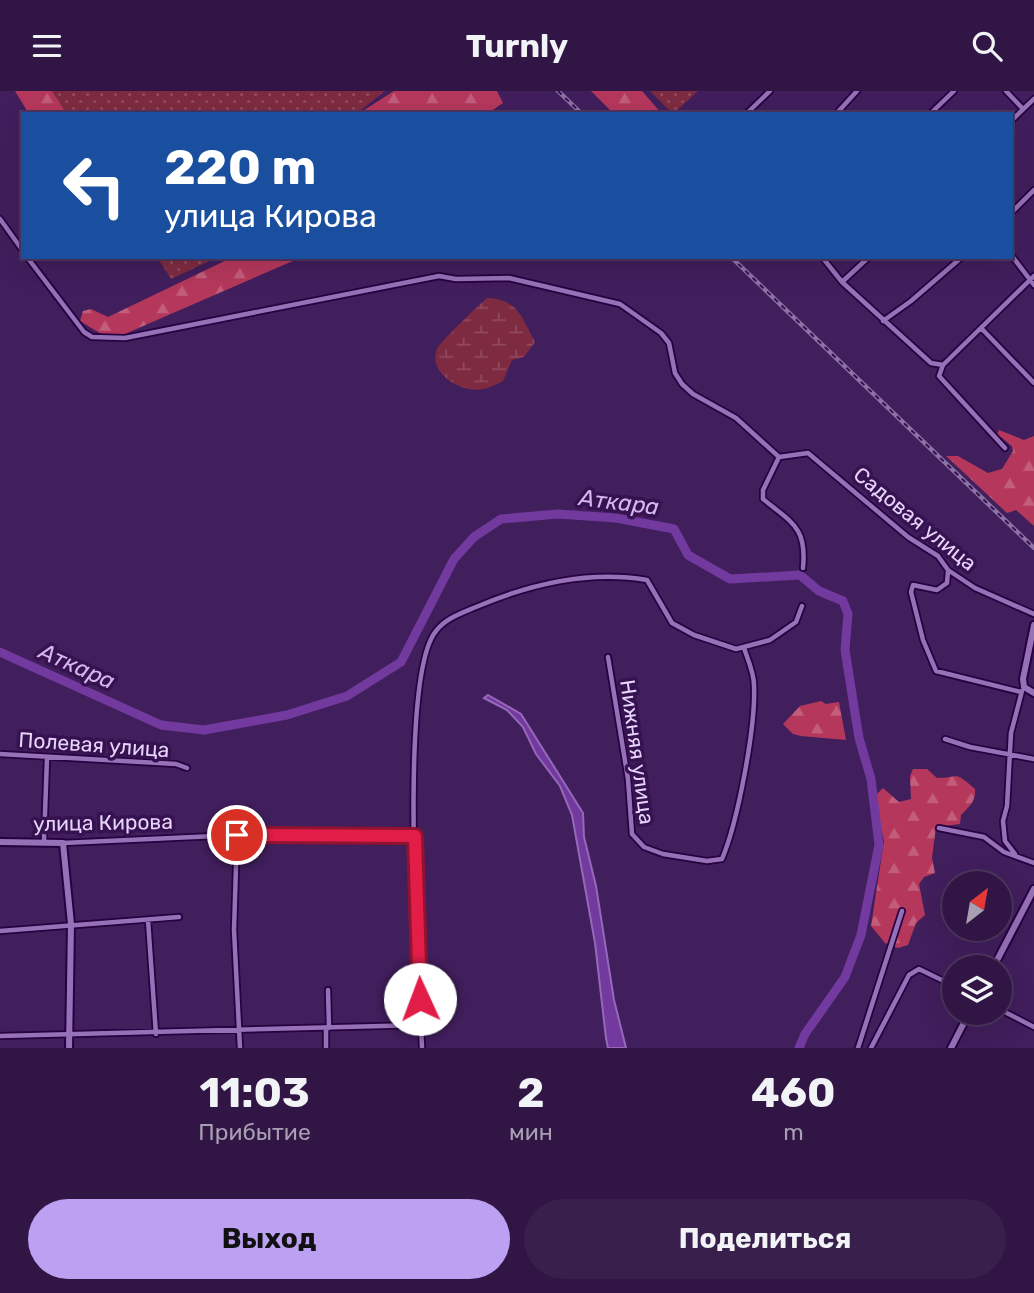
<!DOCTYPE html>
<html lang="ru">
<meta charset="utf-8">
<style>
body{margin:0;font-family:Rubik,sans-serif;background:#391f4c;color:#f1f3f6;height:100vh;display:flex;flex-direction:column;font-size:26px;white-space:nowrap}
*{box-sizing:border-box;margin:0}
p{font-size:23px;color:#a89fb3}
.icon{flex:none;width:38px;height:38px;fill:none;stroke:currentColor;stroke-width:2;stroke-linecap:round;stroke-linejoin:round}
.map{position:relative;height:957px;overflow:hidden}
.details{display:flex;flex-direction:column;background:#311645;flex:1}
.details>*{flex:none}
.hud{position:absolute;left:21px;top:21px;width:992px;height:147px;border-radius:0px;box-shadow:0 7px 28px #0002,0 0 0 2px #4c355e;background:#1a4fa0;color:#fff;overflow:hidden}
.needle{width:46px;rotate:31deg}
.controls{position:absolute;left:942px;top:780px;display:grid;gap:14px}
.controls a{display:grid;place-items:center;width:70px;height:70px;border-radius:50%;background:#311645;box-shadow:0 7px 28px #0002,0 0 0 2px #4c355e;font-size:35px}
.pin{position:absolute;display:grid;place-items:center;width:60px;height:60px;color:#fff;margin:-30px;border:4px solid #fff;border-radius:50%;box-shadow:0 2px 7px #0007}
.me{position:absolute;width:77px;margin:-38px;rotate:358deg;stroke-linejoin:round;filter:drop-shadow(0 0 5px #0008)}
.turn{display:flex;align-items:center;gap:24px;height:147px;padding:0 28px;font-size:32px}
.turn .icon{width:91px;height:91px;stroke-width:2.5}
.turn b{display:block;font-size:49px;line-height:60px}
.eta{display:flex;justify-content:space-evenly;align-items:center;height:119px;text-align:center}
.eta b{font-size:42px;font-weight:700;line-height:49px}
.cta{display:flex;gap:14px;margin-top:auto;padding:14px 28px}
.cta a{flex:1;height:80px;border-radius:42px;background:#bca0f2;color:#111;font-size:28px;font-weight:700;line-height:80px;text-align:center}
.cta a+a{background:#391f4c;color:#f1f3f6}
header{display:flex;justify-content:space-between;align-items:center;height:91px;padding:0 28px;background:#311645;font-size:32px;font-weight:700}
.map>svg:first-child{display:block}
.green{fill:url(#green-dots)}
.forest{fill:url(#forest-firs)}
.wetland{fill:url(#wetland-marsh)}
.water{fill:#72399f;stroke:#9568ba;stroke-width:2}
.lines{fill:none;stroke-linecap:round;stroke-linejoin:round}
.river{stroke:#72399f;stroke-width:9}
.street-casing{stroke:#270140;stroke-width:8}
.secondary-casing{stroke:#270140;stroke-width:10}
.street{stroke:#9571b7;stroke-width:4.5}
.secondary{stroke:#9571b7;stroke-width:6}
.rail-casing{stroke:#8d72a5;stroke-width:4.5}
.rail{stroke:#361251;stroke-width:2;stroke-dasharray:5;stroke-linecap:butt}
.route-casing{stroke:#92132f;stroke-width:18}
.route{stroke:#e11d48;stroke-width:12}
.labels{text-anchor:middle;stroke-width:7;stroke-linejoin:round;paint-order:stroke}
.street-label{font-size:21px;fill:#e7d4fa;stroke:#361251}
.water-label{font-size:23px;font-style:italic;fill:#d2b8ec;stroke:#361251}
</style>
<header><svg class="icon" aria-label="menu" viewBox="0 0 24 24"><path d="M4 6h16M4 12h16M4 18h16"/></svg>Turnly<svg class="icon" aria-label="search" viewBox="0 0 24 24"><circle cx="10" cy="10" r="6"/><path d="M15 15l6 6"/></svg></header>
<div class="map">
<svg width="1034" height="957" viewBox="0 0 1034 957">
<defs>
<pattern id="green-dots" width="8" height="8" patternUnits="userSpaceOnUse" patternTransform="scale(1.75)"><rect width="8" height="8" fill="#7e2b41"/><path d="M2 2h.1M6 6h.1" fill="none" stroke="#90495d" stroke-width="1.8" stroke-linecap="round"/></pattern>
<pattern id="forest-firs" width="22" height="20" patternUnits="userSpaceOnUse" patternTransform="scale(1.75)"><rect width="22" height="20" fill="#b5385c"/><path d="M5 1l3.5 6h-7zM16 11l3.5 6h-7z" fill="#c25d7c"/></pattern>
<pattern id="wetland-marsh" width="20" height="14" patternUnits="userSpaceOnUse" patternTransform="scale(1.75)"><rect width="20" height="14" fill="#7e2b41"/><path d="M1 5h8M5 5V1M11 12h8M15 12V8" fill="none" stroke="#90495d"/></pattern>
</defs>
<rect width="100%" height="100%" fill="#411e5c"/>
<path class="green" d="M52,0H385L356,23H67Z
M650,0H698L673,23Z
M157,166H218L171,188Z"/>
<path class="forest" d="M15,0H52L67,23H29Z
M394,0H497L503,12L487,23H358Z
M591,0H642L662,23H614Z
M233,166H302L111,249L80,230L83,220L91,218L108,226Z
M999,339L1024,349L1034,345V435L1016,419L1007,422L946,365H958L988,382L1002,378L1013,360L1012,355L997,343Z
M821,610L826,613L839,611L846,649L801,645L793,643L783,633L800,615Z
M913,678H927L937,687C960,687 953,679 975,698C976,710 970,715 961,724L960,733L936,736L932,767L935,782L924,786L919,793L925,824L916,832L908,854L898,857L885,852L871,835L884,750L877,719V703L883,697L899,711L911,708L910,685Z"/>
<path class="wetland" d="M487,207C518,208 522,227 535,251L524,266L512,269L503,290C497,293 490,297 483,298C462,303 427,282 437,258C440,251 479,214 487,207Z"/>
<path class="water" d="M488,604L521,623L583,722L584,746L596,795L614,909L626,957H608L606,947L595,852L572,724L560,695L536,663L523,636L507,619L484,607Z"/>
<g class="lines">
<path class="river" d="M0,561L161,634L204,639L287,624L347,605L401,571L454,468L474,446L501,428L558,423L616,427L674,438L688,464L730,488L800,484L819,500L843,510L848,523L845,559L859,647L871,688L879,754L861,844L845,886L805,943L799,957"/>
<g class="street-casing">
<path id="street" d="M1006,0L1023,18
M746,23L770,0
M836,23L857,0
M930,23L954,0
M1012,29L1034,8
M1012,121L1034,99
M0,128L23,160
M1012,165L1034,194
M27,166L84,241L92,246L125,247L439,185L456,188L509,187L620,213L661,242L669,252L675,282L682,293L693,303L736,327L779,366
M822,166L842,191L931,272L943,274L939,285L1005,357
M842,191L869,166
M883,230L911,210L962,166
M982,238L1034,292
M943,274L1034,185
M779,366L808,362L908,446L938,465L948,479L975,497L1034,523
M779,366L763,399V408C792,432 807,436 803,477
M948,480L947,492L937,499L913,494L911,501L923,549L936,580L1021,601
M608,566L628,688L632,743L644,756L663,763L707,770L722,768C738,730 756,635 754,594C754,582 748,569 744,557
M945,648L970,656L1034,668
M0,663L176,673L187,677
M939,737L984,746L1004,761L1034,772
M237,744L234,839L240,957
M44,750L47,667
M63,752L237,744L415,745
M1015,763L1005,750L1003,730L1007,715L1011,642L1022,600
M148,829L156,943
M0,840L179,826
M328,899L329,937
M999,918L1034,936
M326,937V957
M0,945L421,934
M422,957C419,885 398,586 436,540C446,527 462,522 476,516C530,493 589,479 647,489L672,532L694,544L736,558L770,549L796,531L802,515
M858,957L902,820
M871,957L909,884L919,878L954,895"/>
</g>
<g class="secondary-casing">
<path id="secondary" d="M1034,534L1023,588L1024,596L1034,602
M0,751L63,752L71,833L69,957
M993,877L1034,798
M951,957L969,922"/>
</g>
<use href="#street" class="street"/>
<use href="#secondary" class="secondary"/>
<g class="rail-casing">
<path id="rail" d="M558,0L582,23
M731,166L1034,457"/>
</g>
<use href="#rail" class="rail"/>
</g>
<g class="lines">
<g class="route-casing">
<path id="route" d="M237,744L415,745L420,908"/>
</g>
<use href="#route" class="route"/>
</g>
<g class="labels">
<g class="street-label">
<text transform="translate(915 428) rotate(39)" y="7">Садовая улица</text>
<text transform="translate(94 654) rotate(4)" y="7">Полевая улица</text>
<text transform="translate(637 661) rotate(82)" y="7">Нижняя улица</text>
<text transform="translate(103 732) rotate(-1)" y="7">улица Кирова</text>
</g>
<g class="water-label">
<text transform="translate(619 411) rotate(7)" y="8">Аткара</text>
<text transform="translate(77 575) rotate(24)" y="8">Аткара</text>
</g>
</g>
</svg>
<div class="controls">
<a><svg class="needle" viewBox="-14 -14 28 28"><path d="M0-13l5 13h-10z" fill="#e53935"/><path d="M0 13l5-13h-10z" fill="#a89fb3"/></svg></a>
<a><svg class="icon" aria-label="layers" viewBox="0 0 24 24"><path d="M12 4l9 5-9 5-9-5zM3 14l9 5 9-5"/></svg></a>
</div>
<div class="pin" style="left:237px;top:744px;background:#d93025"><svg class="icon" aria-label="arrive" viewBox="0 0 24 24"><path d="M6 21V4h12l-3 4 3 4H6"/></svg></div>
<svg class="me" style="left:420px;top:908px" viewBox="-20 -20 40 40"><circle r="19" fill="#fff"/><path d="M0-13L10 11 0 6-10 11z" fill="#e11d48"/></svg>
<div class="hud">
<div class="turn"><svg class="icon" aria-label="left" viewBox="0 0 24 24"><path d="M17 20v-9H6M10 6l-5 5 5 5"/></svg><div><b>220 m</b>улица Кирова</div></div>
</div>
</div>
<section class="details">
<div class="eta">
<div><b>11:03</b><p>Прибытие</p></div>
<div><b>2</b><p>мин</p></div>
<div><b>460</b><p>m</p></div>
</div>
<div class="cta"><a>Выход</a><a>Поделиться</a></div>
</section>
